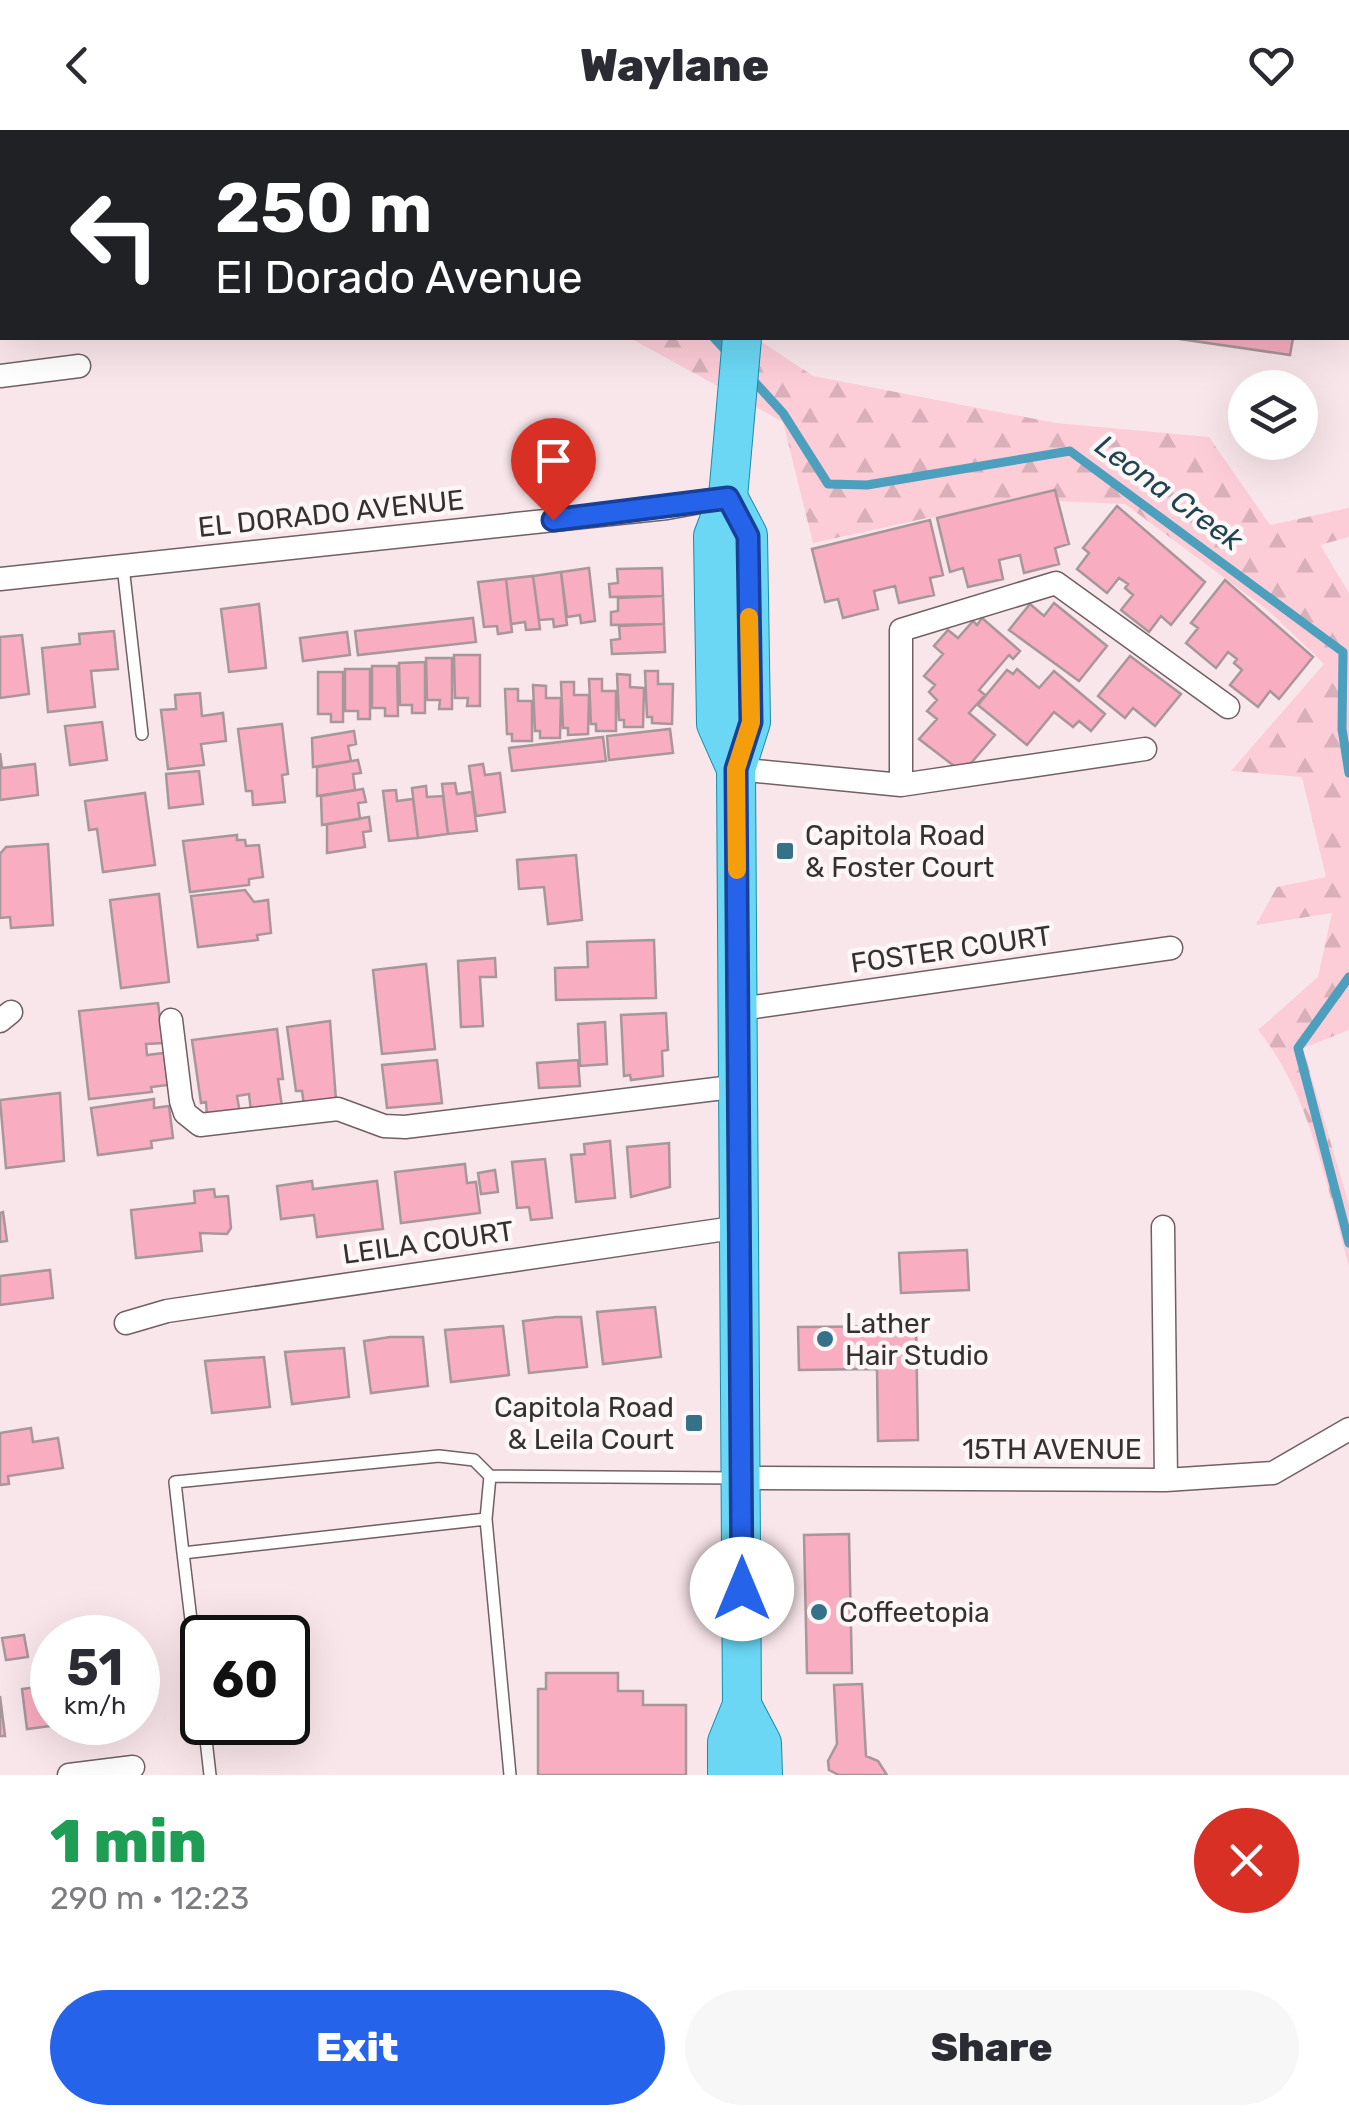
<!DOCTYPE html>
<meta charset="utf-8">
<style>
body{margin:0;font-family:Rubik,sans-serif;background:#f7f7f7;color:#2b2b33;height:100vh;display:flex;flex-direction:column;font-size:38px;white-space:nowrap}
*{box-sizing:border-box;margin:0}
p{font-size:32px;color:#7c7c81}
.icon{flex:none;width:55px;height:55px;fill:none;stroke:currentColor;stroke-width:2;stroke-linecap:round;stroke-linejoin:round}
.map{position:relative;height:1645px;overflow:hidden}
.side{display:flex;flex-direction:column;background:#fff;flex:1}
.side>*{flex:none}
.banner{position:absolute;left:0px;top:0px;width:1350px;height:210px;box-shadow:0 10px 40px #0002;background:#202124;color:#fff;overflow:hidden}
.tools{position:absolute;left:1228px;top:240px;display:grid;gap:20px}
.tools a{display:grid;place-items:center;width:90px;height:90px;border-radius:50%;background:#fff;box-shadow:0 10px 40px #0002;font-size:50px}
.speed{position:absolute;left:30px;top:1485px;display:flex;gap:20px;font-size:50px;font-weight:700;text-align:center}
.speed>*{display:grid;place-content:center;width:130px;height:130px;border-radius:50%;background:#fff;box-shadow:0 10px 40px #0002;line-height:1}
.speed small{font-size:25px;font-weight:400}
.speed .limit{border:5px solid #111;border-radius:15px;background:#fff;color:#111}
.pin{position:absolute;display:grid;place-items:center;width:85px;height:85px;color:#fff;margin:-102px -42px;border-radius:50% 50% 50% 0;rotate:-45deg;box-shadow:0 0 10px #0007}
.pin .icon{rotate:45deg}
.me{position:absolute;width:110px;margin:-55px;rotate:0deg;stroke-linejoin:round;filter:drop-shadow(0 0 8px #0008)}
.turn{display:flex;align-items:center;gap:35px;height:210px;padding:0 50px;font-size:45px}
.turn .icon{width:130px;height:130px;stroke-width:2.5}
.turn b{display:block;font-size:70px;line-height:85px}
.round{display:grid;place-items:center;flex:none;width:105px;height:105px;border-radius:52px;background:#f7f7f7}
.summary{display:flex;align-items:center;justify-content:space-between;height:170px;padding:0 50px}
h1{font-size:60px;font-weight:800;line-height:75px;color:#1e9e55}
.cta{display:flex;gap:20px;margin-top:auto;padding:20px 50px}
.cta a{flex:1;height:115px;border-radius:60px;background:#2563eb;color:#fff;font-size:40px;font-weight:800;line-height:115px;text-align:center}
.cta a+a{background:#f7f7f7;color:#2b2b33}
header{display:flex;justify-content:space-between;align-items:center;height:130px;padding:0 50px;background:#fff;font-size:45px;font-weight:800}
.map>svg:first-child{display:block}
.forest{fill:url(#forest-firs)}
.lines{fill:none;stroke-linecap:round;stroke-linejoin:round}
.stream{stroke:#4c9fbd;stroke-width:9}
.building{fill:#f9adc0;stroke:#a7969a;stroke-width:2.5}
.lane-casing{stroke:#706064;stroke-width:14}
.street-casing{stroke:#706064;stroke-width:25}
.primary-casing{stroke:#198cab;stroke-width:40}
.lane{stroke:#fff;stroke-width:11}
.street{stroke:#fff;stroke-width:22}
.primary{stroke:#6bd7f4;stroke-width:38}
.route-casing{stroke:#184099;stroke-width:25}
.route{stroke:#2563eb;stroke-width:18}
.slow{stroke:#f59e0b;stroke-width:18}
.poi-dot{fill:#357289;stroke:#fef7f8;stroke-width:4}
.labels{text-anchor:middle;stroke-width:9;stroke-linejoin:round;paint-order:stroke}
.street-label{font-size:28px;fill:#373031;stroke:#fef7f8}
.poi-label{font-size:28px;fill:#373031;stroke:#fef7f8;text-anchor:start}
.water-label{font-size:30px;font-style:italic;fill:#1f4452;stroke:#fef7f8}
</style>
<header><svg class="icon" aria-label="back" viewBox="0 0 24 24"><path d="M15 5l-7 7 7 7"/></svg>Waylane<svg class="icon" aria-label="heart" viewBox="0 0 24 24"><path d="M12 20l-8-8c-3-5 5-10 8-4 3-6 11-1 8 4z"/></svg></header>
<div class="map">
<svg width="1349" height="1645" viewBox="0 0 1349 1645">
<defs>
<pattern id="forest-firs" width="22" height="20" patternUnits="userSpaceOnUse" patternTransform="scale(2.5)"><rect width="22" height="20" fill="#fcccd7"/><path d="M5 1l3.5 6h-7zM16 11l3.5 6h-7z" fill="#d9b0b9"/></pattern>
</defs>
<rect width="100%" height="100%" fill="#f9e6ea"/>
<path class="forest" d="M0,0H736L2,2V83Z
M630,208H756L813,246L1056,293L1209,307L1270,395L1349,378V407L1320,415L1349,463V900L1303,918L1349,1075V1136C1327,1058 1310,963 1258,900L1318,847L1332,783L1256,795L1277,757L1326,747L1302,647L1231,641L1324,534L1269,481L1125,374L1056,371L927,388L813,413L783,292Z"/>
<g class="lines">
<path class="stream" d="M0,21H2
M714,208L727,222
M751,248L783,283L828,354L867,355L1070,321L1343,522L1342,599L1349,643
M1349,847L1298,918L1349,1113"/>
</g>
<path class="building" d="M854,0H997L1009,2H853Z
M1173,208H1293L1290,225Z
M1055,360L1069,414L1055,418L1059,434L1024,443L1020,425L999,430L1003,449L968,457L963,438L950,442L937,388Z
M1117,376L1205,452L1171,495L1161,486L1149,502L1121,480L1133,465L1125,458L1128,454L1119,448L1107,463L1077,439L1089,423L1083,418Z
M930,390L943,445L930,448L934,465L899,473L895,456L874,461L878,479L843,488L838,469L825,472L812,419Z
M589,438L595,491L581,493L580,485L567,487L561,442Z
M662,438L663,466L610,467L609,454L618,453L617,439Z
M561,442L567,495L554,497L553,489L539,490L533,446Z
M533,446L540,499L526,500L525,492L511,494L506,449Z
M506,449L512,502L498,504L497,496L484,497L478,452Z
M1225,450L1313,527L1279,569L1270,561L1258,577L1230,555L1242,540L1234,533L1237,529L1228,522L1216,538L1186,513L1198,498L1191,493Z
M663,466L664,494L611,495V482L618,481V468Z
M1054,473L1107,516L1079,551L1009,500L1030,474L1044,486Z
M259,474L266,538L229,542L221,479Z
M473,488L476,512L358,525L355,501Z
M982,488L1020,521L1013,529L1009,525L979,560L985,565L969,583L995,605L966,639H958L919,609L937,589L927,581L937,570L929,562L935,555L924,546L943,524L934,516L948,500L958,508L973,491L977,495Z
M664,494L665,522L612,524L611,510L620,509L619,496Z
M114,501L118,539L91,541L95,577L48,582L42,518L80,514L79,504Z
M347,502L350,525L303,531L300,508Z
M22,505L29,564L0,568V507Z
M454,525H480V576H467L468,568H455Z
M1130,526L1181,564L1155,596L1133,578L1125,588L1098,566Z
M426,528H452V579H439L440,570H427Z
M425,532V583H412V575H400L399,533Z
M372,536H397L398,586H385V578H372Z
M345,539H370V589H358V581H345Z
M1017,539L1039,558L1054,541L1105,584L1091,601L1079,591L1073,597L1054,582L1027,615L978,575L1007,540L1013,544Z
M645,541H658V554H673L672,594L652,593V587H647Z
M318,542H343V592H331V584H318Z
M617,544L630,545V557L644,558L643,597H624V590H619Z
M589,549H602V561H616V601H596V594H591Z
M561,552H574V565H589L588,604L568,605V598H563Z
M533,555L546,556V568H561L560,608H540V601H535Z
M505,559H518V571H532V611H512V604H507Z
M200,563L202,586L223,583L226,611L201,614L204,635L168,639L161,580L176,579L175,565Z
M102,592L107,630L70,635L65,596Z
M282,594L288,644L282,645L285,672L253,675L252,661H246L238,599Z
M670,599L673,623L609,630L607,606Z
M354,601L356,614L348,616L351,631L313,637L312,608Z
M603,607L606,631L512,641L509,618Z
M0,623L2,638L35,634L38,665L0,670Z
M358,630L361,643L353,644L355,660L317,666V637Z
M483,634L485,645L500,643L505,682L476,686L469,636Z
M199,641L203,674L169,678L166,644Z
M455,653L457,664L472,662L477,701L448,704L442,654Z
M426,656L427,667L443,666L448,704L418,708L412,658Z
M363,659L366,672L358,673L360,689L322,695L321,666Z
M396,660L397,671L413,669L418,708L389,711L383,661Z
M145,663L155,735L103,742L97,699L89,700L85,671Z
M369,687L371,701L363,702L365,717L327,723V694Z
M237,705V710H245L246,716L259,715L263,747L249,749V755L190,762L183,711Z
M48,714L53,795L11,798L10,787L0,788V724L6,717Z
M576,725L582,790L548,794L544,757L519,759L517,730Z
M245,760L254,772L268,770L271,803L257,805L258,810L198,817L191,766Z
M159,764L169,852L121,858L110,770Z
M654,810L656,868L556,870L555,838L588,837L587,812Z
M495,828L496,847H480L483,896L461,897L458,831Z
M426,834L435,919L382,924L373,840Z
M158,873L163,913L146,914L147,925L164,923L168,955L151,957L152,962L89,969L79,881Z
M666,883L668,920L662,921L663,946L631,950L630,945L624,946L621,885Z
M330,891L336,970L304,975L302,961H296L287,897Z
M605,892L607,934L580,936L578,894Z
M277,899L283,949H278L282,977L251,981L249,964L237,966L240,983L207,987L206,972L201,973L192,910Z
M437,930L442,973L387,978L382,935Z
M578,930L580,956L539,958L537,933Z
M60,963L64,1031L6,1038L0,970Z
M154,969V978L169,976L173,1008L151,1011L152,1018L98,1025L91,978Z
M610,1011L615,1068L576,1072L571,1025L585,1024L584,1014Z
M669,1013L670,1057L631,1067L627,1017Z
M545,1029L552,1088L531,1090L529,1077L517,1078L512,1032Z
M465,1034L467,1053L476,1052L480,1083L401,1093L395,1042Z
M495,1040L498,1062L481,1064L478,1043Z
M312,1051L313,1059L377,1051L383,1099L317,1107L314,1085L281,1089L277,1056Z
M214,1059L215,1067L228,1066L231,1098L227,1104L200,1103L202,1121L136,1128L131,1080L195,1073L194,1061Z
M3,1082L7,1111L0,1112V1083Z
M967,1120L969,1160L901,1163L899,1123Z
M50,1140L53,1168L0,1175V1146Z
M655,1177L661,1227L603,1234L597,1182Z
M556,1187H581L587,1237L529,1243L523,1191Z
M503,1196L509,1245L451,1252L445,1200Z
M916,1196L918,1310L878,1311L877,1239L799,1240L798,1197Z
M390,1207H423L428,1256L371,1263L364,1211Z
M344,1218L349,1267L292,1274L285,1222Z
M264,1227L270,1277L212,1283L205,1231Z
M31,1298L33,1312L58,1308L63,1338L8,1346L9,1354L0,1355V1303Z
M849,1404L852,1543H807L804,1405Z
M24,1505L28,1527L6,1530L2,1508Z
M546,1543H618V1561H643V1575H686V1645H538V1559H546Z
M862,1554L866,1626L878,1631L887,1645H839L829,1640L828,1631L837,1614L834,1555Z
M52,1555V1592H81L27,1599L22,1559Z
M0,1566L5,1606H0Z"/>
<g class="lines">
<g class="lane-casing">
<path id="lane" d="M123,436L142,604
M183,1423L175,1352L439,1326L474,1330L490,1346
M202,1582L183,1423L486,1389
M204,1592L210,1645
M510,1645L486,1389L490,1346L737,1348"/>
</g>
<g class="street-casing">
<path id="street" d="M0,246L79,236
M0,449L667,378L728,367
M736,639L901,655L1145,619
M901,655V500L1056,453L1228,577
M740,879L1171,818
M171,890L181,971L185,983L200,995L338,979L384,996L405,997L740,956
M0,891L11,882
M1163,1097L1166,1350
M126,1193L167,1181L740,1097
M742,1348L1166,1350L1273,1343L1349,1299
M69,1645L133,1637"/>
</g>
<g class="primary-casing">
<path id="primary" d="M783,2V0
M736,639L716,594L713,406L728,367L742,208
M742,1575L762,1613L763,1645
M727,1645V1612L742,1575L736,639L751,592L748,405L728,367"/>
</g>
<use href="#lane" class="lane"/>
<use href="#street" class="street"/>
<use href="#primary" class="primary"/>
</g>
<g class="lines">
<g class="route-casing">
<path id="route" d="M553,390L728,368L748,406L751,592L736,639L742,1459"/>
</g>
<use href="#route" class="route"/>
<path class="slow" d="M737,740L736,639L751,592L749,487"/>
</g>
<g class="poi-dot">
<rect x="775" y="711" width="20" height="20" rx="5"/>
<circle cx="825" cy="1209" r="10"/>
<rect x="684" y="1283" width="20" height="20" rx="5"/>
<circle cx="819" cy="1482" r="10"/>
</g>
<g class="labels">
<g class="street-label">
<text transform="translate(331 383) rotate(-6)" y="10">EL DORADO AVENUE</text>
<text transform="translate(951 819) rotate(-8)" y="10">FOSTER COURT</text>
<text transform="translate(428 1112) rotate(-8)" y="10">LEILA COURT</text>
<text x="1052" y="1329">15TH AVENUE</text>
</g>
<g class="poi-label">
<text x="805" y="715">Capitola Road<tspan x="805" dy="32">&amp; Foster Court</tspan></text>
<text x="845" y="1203">Lather<tspan x="845" dy="32">Hair Studio</tspan></text>
<text x="674" y="1287" text-anchor="end">Capitola Road<tspan x="674" dy="32">&amp; Leila Court</tspan></text>
<text x="839" y="1492">Coffeetopia</text>
</g>
<g class="water-label">
<text transform="translate(1169 363) rotate(36)" y="10">Leona Creek</text>
</g>
</g>
</svg>
<div class="tools">
<a><svg class="icon" aria-label="layers" viewBox="0 0 24 24"><path d="M12 4l9 5-9 5-9-5zM3 14l9 5 9-5"/></svg></a>
</div>
<div class="speed"><div>51<small>km/h</small></div><div class="limit">60</div></div>
<div class="pin" style="left:553px;top:390px;background:#d93025"><svg class="icon" aria-label="arrive" viewBox="0 0 24 24"><path d="M6 21V4h12l-3 4 3 4H6"/></svg></div>
<svg class="me" style="left:742px;top:1459px" viewBox="-20 -20 40 40"><circle r="19" fill="#fff"/><path d="M0-13L10 11 0 6-10 11z" fill="#2563eb"/></svg>
<div class="banner">
<div class="turn"><svg class="icon" aria-label="left" viewBox="0 0 24 24"><path d="M17 20v-9H6M10 6l-5 5 5 5"/></svg><div><b>250 m</b>El Dorado Avenue</div></div>
</div>
</div>
<section class="side">
<div class="summary"><div><h1>1 min</h1><p>290 m · 12:23</p></div><a class="round" style="background:#d93025;color:#fff"><svg class="icon" aria-label="close" viewBox="0 0 24 24"><path d="M6 6l12 12M18 6L6 18"/></svg></a></div>
<div class="cta"><a>Exit</a><a>Share</a></div>
</section>
